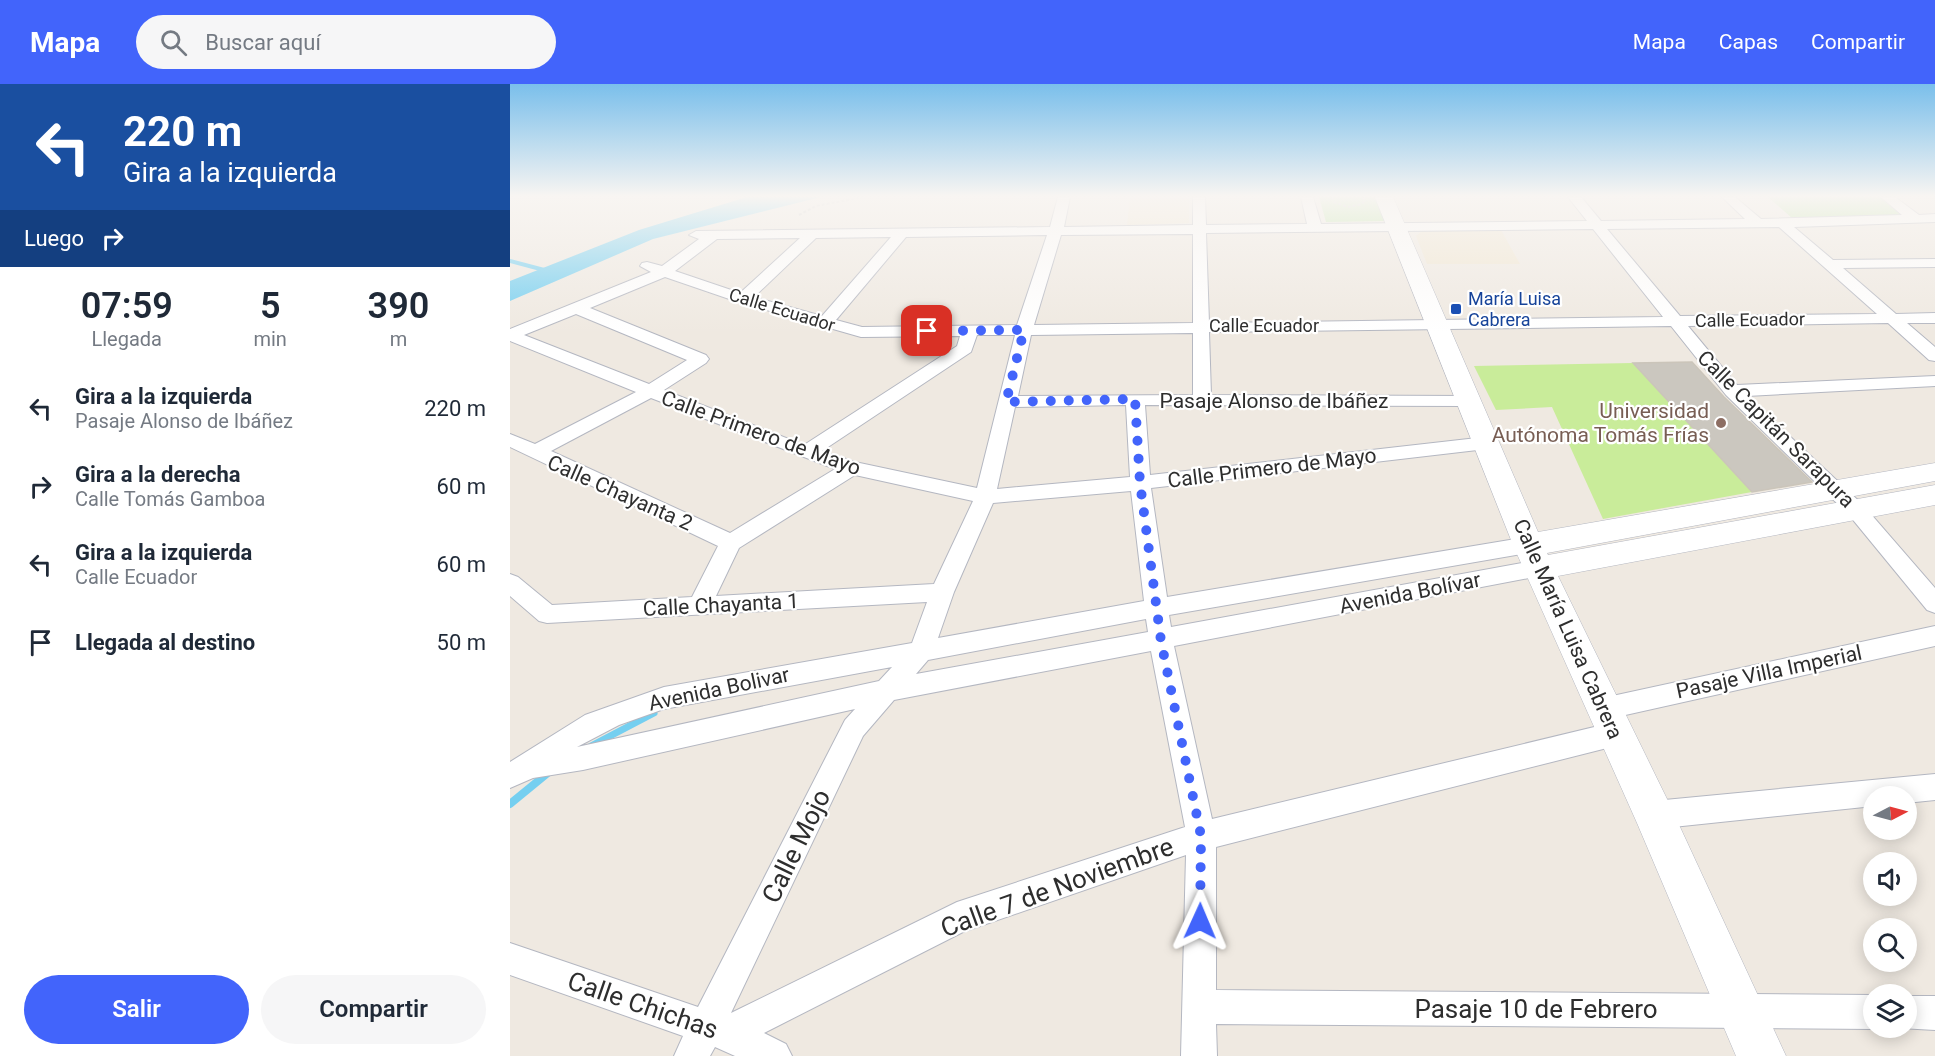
<!DOCTYPE html>
<html lang="es">
<meta charset="utf-8">
<style>
body{margin:0;font-family:Roboto,sans-serif;background:#f6f6f7;color:#1f2937;height:100vh;display:flex;flex-direction:column;font-size:22px;white-space:nowrap}
*{box-sizing:border-box;margin:0}
p{font-size:20px;color:#747a83}
.icon{flex:none;width:33px;height:33px;fill:none;stroke:currentColor;stroke-width:2;stroke-linecap:round;stroke-linejoin:round}
.map{position:relative;flex:1;overflow:hidden}
.sheet{display:flex;flex-direction:column;background:#fff;width:510px}
.sheet>*{flex:none}
.top-card{background:#1a4fa0;color:#fff;overflow:hidden}
.needle{width:39px;rotate:84deg}
.tools{position:absolute;left:1353px;top:702px;display:grid;gap:12px}
.tools a{display:grid;place-items:center;width:54px;height:54px;border-radius:50%;background:#fff;box-shadow:0 3px 15px #0003;font-size:30px}
.pin{position:absolute;display:grid;place-items:center;width:51px;height:51px;color:#fff;margin:-26px;border-radius:12px;box-shadow:0 3px 9px #0006}
.me{position:absolute;width:66px;margin:-33px;rotate:1deg;stroke-linejoin:round;filter:drop-shadow(0 0 4px #0008)}
.turn{display:flex;align-items:center;gap:21px;height:126px;padding:0 24px;font-size:27px}
.turn .icon{width:78px;height:78px;stroke-width:2.5}
.turn b{display:block;font-size:42px;line-height:51px}
.then{display:flex;align-items:center;height:57px;padding:0 24px;background:#0003;gap:12px;font-size:22px}
.eta{display:flex;justify-content:space-evenly;align-items:center;height:102px;text-align:center}
.eta b{font-size:36px;font-weight:600;line-height:42px}
.button{display:flex;gap:12px;margin-top:auto;padding:12px 24px}
.button a{flex:1;height:69px;border-radius:36px;background:#4264fb;color:#fff;font-size:24px;font-weight:600;line-height:69px;text-align:center}
.button a+a{background:#f6f6f7;color:#1f2937}
ul{padding:0;list-style:none}
li{display:flex;align-items:center;gap:18px;height:78px;padding:0 24px}
li div{flex:1}
li b{display:block;font-size:22px}
li em{font-style:normal}
header{display:flex;align-items:center;gap:36px;box-sizing:border-box;height:84px;padding:0 30px;background:#4264fb;color:#fff}
header strong{font-size:28px}
nav{display:flex;gap:33px;margin-inline-start:auto;font-size:21px}
.search{width:420px;height:54px;background:#f6f6f7;display:flex;align-items:center;gap:15px;box-sizing:border-box;padding:0 21px;border-radius:33px;color:#747a83;font-size:22px}
main{display:flex;flex:1;min-height:0}
.map>svg:first-child{display:block}
.education{fill:#f0e6d1}
.green{fill:#b6e59e}
.pitch{fill:#c9ec9a}
.water{fill:#75cff0}
.lines{fill:none;stroke-linecap:round;stroke-linejoin:round}
.stream-far2{stroke:#75cff0;stroke-width:4}
.stream-far1{stroke:#75cff0;stroke-width:7}
.stream{stroke:#75cff0;stroke-width:8}
.building{fill:#cbc7bf;stroke:#cbc5ba;stroke-width:1.5}
.street-casing{stroke:#b4b7c1;stroke-width:2}
.secondary-casing{stroke:#b4b7c1;stroke-width:1}
.path{stroke:#c9c9c9;stroke-width:2;stroke-dasharray:3 2;stroke-linecap:butt}
.street{fill:#fff;fill-rule:evenodd}
.secondary{fill:#fff;fill-rule:evenodd}
.route{stroke:#4264fb;stroke-width:10;stroke-dasharray:0 18}
.transit-dot{fill:#1a4fb4;stroke:#fff;stroke-width:2}
.education-dot{fill:#8d6e63;stroke:#fff;stroke-width:2}
.labels{text-anchor:middle;stroke-width:4.5;stroke-linejoin:round;paint-order:stroke}
.far-transit-label{font-size:18px;fill:#164399;stroke:#fff;text-anchor:start}
.far-street-label{font-size:18px;fill:#2e2e2e;stroke:#fff}
.street-label{font-size:21px;fill:#2e2e2e;stroke:#fff}
.education-label{font-size:21px;fill:#785e54;stroke:#fff;text-anchor:end}
.near-street-label{font-size:26px;fill:#2e2e2e;stroke:#fff}
</style>
<header>
<strong>Mapa</strong>
<div class="search"><svg class="icon" aria-label="search" viewBox="0 0 24 24"><circle cx="10" cy="10" r="6"/><path d="M15 15l6 6"/></svg>Buscar aquí</div>
<nav><a>Mapa</a><a>Capas</a><a>Compartir</a></nav>
</header>
<main>
<section class="sheet">
<div class="top-card">
<div class="turn"><svg class="icon" aria-label="left" viewBox="0 0 24 24"><path d="M17 20v-9H6M10 6l-5 5 5 5"/></svg><div><b>220 m</b>Gira a la izquierda</div></div>
<div class="then">Luego<svg class="icon" aria-label="right" viewBox="0 0 24 24"><path d="M7 20v-9h11M14 6l5 5-5 5"/></svg></div>
</div>
<div class="eta">
<div><b>07:59</b><p>Llegada</p></div>
<div><b>5</b><p>min</p></div>
<div><b>390</b><p>m</p></div>
</div>
<ul>
<li><svg class="icon" aria-label="left" viewBox="0 0 24 24"><path d="M17 20v-9H6M10 6l-5 5 5 5"/></svg><div><b>Gira a la izquierda</b><p>Pasaje Alonso de Ibáñez</p></div><em>220 m</em></li>
<li><svg class="icon" aria-label="right" viewBox="0 0 24 24"><path d="M7 20v-9h11M14 6l5 5-5 5"/></svg><div><b>Gira a la derecha</b><p>Calle Tomás Gamboa</p></div><em>60 m</em></li>
<li><svg class="icon" aria-label="left" viewBox="0 0 24 24"><path d="M17 20v-9H6M10 6l-5 5 5 5"/></svg><div><b>Gira a la izquierda</b><p>Calle Ecuador</p></div><em>60 m</em></li>
<li><svg class="icon" aria-label="arrive" viewBox="0 0 24 24"><path d="M6 21V4h12l-3 4 3 4H6"/></svg><div><b>Llegada al destino</b></div><em>50 m</em></li>
</ul>
<div class="button"><a>Salir</a><a>Compartir</a></div>
</section>
<div class="map">
<svg width="1425" height="972" viewBox="0 0 1425 972">
<rect width="100%" height="100%" fill="#efe9e1"/>
<path class="education" d="M620,113H679V139L617,141Z
M991,146L1010,180H917L906,152L912,147Z"/>
<path class="green" d="M809,113H865L875,137L816,138Z
M1258,113H1371L1396,132L1282,134Z"/>
<path class="pitch" d="M1123,279L1242,408L1093,435L1042,323L986,326L964,282Z"/>
<path class="water" d="M237,113H311L143,155L0,217V197L129,146Z"/>
<g class="lines">
<path class="stream-far2" d="M0,177L38,187"/>
<path class="stream-far1" d="M81,662L144,629"/>
<path class="stream" d="M0,720L39,688"/>
</g>
<path class="building" d="M1182,278L1214,313L1302,398L1242,408L1123,279Z"/>
<g class="lines">
<g class="street-casing">
<path id="street" d="M548,113H560L554,143L683,141V113H695L696,141L797,140L791,113H803L811,140L1077,137L1058,113H1071L1091,137L1235,135L1212,113H1225L1251,135L1392,131L1371,113H1385L1409,131L1425,130V138L1284,143L1323,176L1425,175V183L1333,184L1386,230L1425,229V239H1397L1425,263V277L1419,276L1378,239L1178,242L1227,301L1425,292V302L1237,312L1353,421L1425,504V529L1417,526L1339,431L1216,311L1161,242L699,248L701,311L959,312L968,317L959,322L635,321L640,391L976,353L983,355L986,359L983,363L976,365L641,404L657,513L1018,453L1026,455L1029,461L1026,467L1018,469L659,531L661,543L1029,476L1037,478L1040,484L1037,490L1029,492L664,562L702,735L1105,638L1114,642L1118,650L1114,658L1105,662L706,763V906L1364,911V944H1367L1364,945L706,940L707,972H671L676,771L453,848L254,949L276,960L282,972H225L205,963L200,972H164L173,952L0,891V859L188,923L335,636L345,625L73,686L23,694L0,704V678L75,631L154,603L402,559L417,518L37,539L29,537L0,512V490L8,493L42,521L182,513L208,462L0,363V350L25,360L126,308L0,257V245L141,188L130,182L132,179L137,178L152,182L189,155L179,151L186,147L540,143ZM1269,143L1367,230L1170,232L1097,145ZM1083,145L1153,233L699,239L696,149ZM683,150V239L524,241L551,151ZM537,151L507,241L352,243L326,236L396,153ZM381,153L312,232L244,213L306,154ZM290,154L230,209L165,187L207,155ZM155,193L228,218L351,253L450,252L447,262L294,361L154,306L196,279L199,275L196,271L80,224ZM66,230L177,276L139,300L14,251ZM683,249V311L508,312L521,251ZM467,251H505L467,404L345,378L312,367L461,268ZM141,314L325,385L220,449L41,367ZM616,321L620,393L487,405L505,323ZM345,391L463,417L424,500L206,512L229,464ZM621,407L634,517L428,554L444,508L483,419ZM636,535L638,548L406,590L418,576ZM641,567L675,743L447,818L221,929L353,652L384,616ZM382,583L369,597L67,663L109,641L154,625Z
M1425,542V562L1093,636L1084,633L1080,625L1084,617L1093,614Z
M1425,690V716L1396,719V712H1364V722L1144,745L1134,741L1130,731L1134,721L1144,717Z
M1396,912H1425V946L1390,944H1396Z"/>
</g>
<g class="secondary-casing">
<path id="secondary" d="M865,113H883L1028,448L1425,379V397L1037,469L1038,471L1425,401V421L1048,492L1158,717L1276,972H1226L1127,739L1003,461Z"/>
</g>
<path class="path" d="M822,113L824,118L838,123L852,120L855,116L853,113
M289,131L306,122L353,113"/>
<use href="#street" class="street"/>
<use href="#secondary" class="secondary"/>
</g>
<linearGradient id="sky" x2="0" y2="1"><stop stop-color="#7abfeb"/><stop offset="0.45" stop-color="#f8f5f2"/><stop offset="1" stop-color="#f8f5f2" stop-opacity="0"/></linearGradient>
<rect width="1425" height="249" fill="url(#sky)"/>
<g class="lines">
<path class="route" d="M417,247L514,246L496,318L625,315L630,399L651,557L691,752L690,837"/>
</g>
<rect class="transit-dot" x="940" y="219" width="12" height="12" rx="3"/>
<circle class="education-dot" cx="1211" cy="339" r="6"/>
<g class="labels">
<g class="far-transit-label">
<text x="958" y="221">María Luisa<tspan x="958" dy="21">Cabrera</tspan></text>
</g>
<g class="far-street-label">
<text transform="translate(272 226) rotate(17)" y="6">Calle Ecuador</text>
<text transform="translate(1240 236) rotate(-1)" y="6">Calle Ecuador</text>
<text x="754" y="248">Calle Ecuador</text>
</g>
<g class="street-label">
<text x="764" y="324">Pasaje Alonso de Ibáñez</text>
<text transform="translate(1266 345) rotate(45)" y="7">Calle Capitán Sarapura</text>
<text transform="translate(251 349) rotate(20)" y="7">Calle Primero de Mayo</text>
<text transform="translate(762 384) rotate(-7)" y="7">Calle Primero de Mayo</text>
<text transform="translate(110 409) rotate(24)" y="7">Calle Chayanta 2</text>
<text transform="translate(900 509) rotate(-11)" y="7">Avenida Bolívar</text>
<text transform="translate(211 521) rotate(-3)" y="7">Calle Chayanta 1</text>
<text transform="translate(1058 545) rotate(66)" y="7">Calle María Luisa Cabrera</text>
<text transform="translate(1259 588) rotate(-12)" y="7">Pasaje Villa Imperial</text>
<text transform="translate(209 605) rotate(-12)" y="7">Avenida Bolivar</text>
</g>
<g class="education-label">
<text x="1199" y="334">Universidad<tspan x="1199" dy="24">Autónoma Tomás Frías</tspan></text>
</g>
<g class="near-street-label">
<text transform="translate(286 762) rotate(-64)" y="9">Calle Mojo</text>
<text transform="translate(547 803) rotate(-20)" y="9">Calle 7 de Noviembre</text>
<text transform="translate(133 921) rotate(19)" y="9">Calle Chichas</text>
<text x="1026" y="934">Pasaje 10 de Febrero</text>
</g>
</g>
</svg>
<div class="tools">
<a><svg class="needle" viewBox="-14 -14 28 28"><path d="M0-13l5 13h-10z" fill="#e53935"/><path d="M0 13l5-13h-10z" fill="#747a83"/></svg></a>
<a><svg class="icon" aria-label="sound" viewBox="0 0 24 24"><path d="M4 9h4l5-4v14l-5-4H4zM17 9q2 3 0 6"/></svg></a>
<a><svg class="icon" aria-label="search" viewBox="0 0 24 24"><circle cx="10" cy="10" r="6"/><path d="M15 15l6 6"/></svg></a>
<a><svg class="icon" aria-label="layers" viewBox="0 0 24 24"><path d="M12 4l9 5-9 5-9-5zM3 14l9 5 9-5"/></svg></a>
</div>
<div class="pin" style="left:417px;top:247px;background:#d93025"><svg class="icon" aria-label="arrive" viewBox="0 0 24 24"><path d="M6 21V4h12l-3 4 3 4H6"/></svg></div>
<svg class="me" style="left:690px;top:837px" viewBox="-20 -20 40 40"><path d="M0-17L14 15 0 8-14 15z" fill="#4264fb" stroke="#fff" stroke-width="4"/></svg>
</div>
</main>
